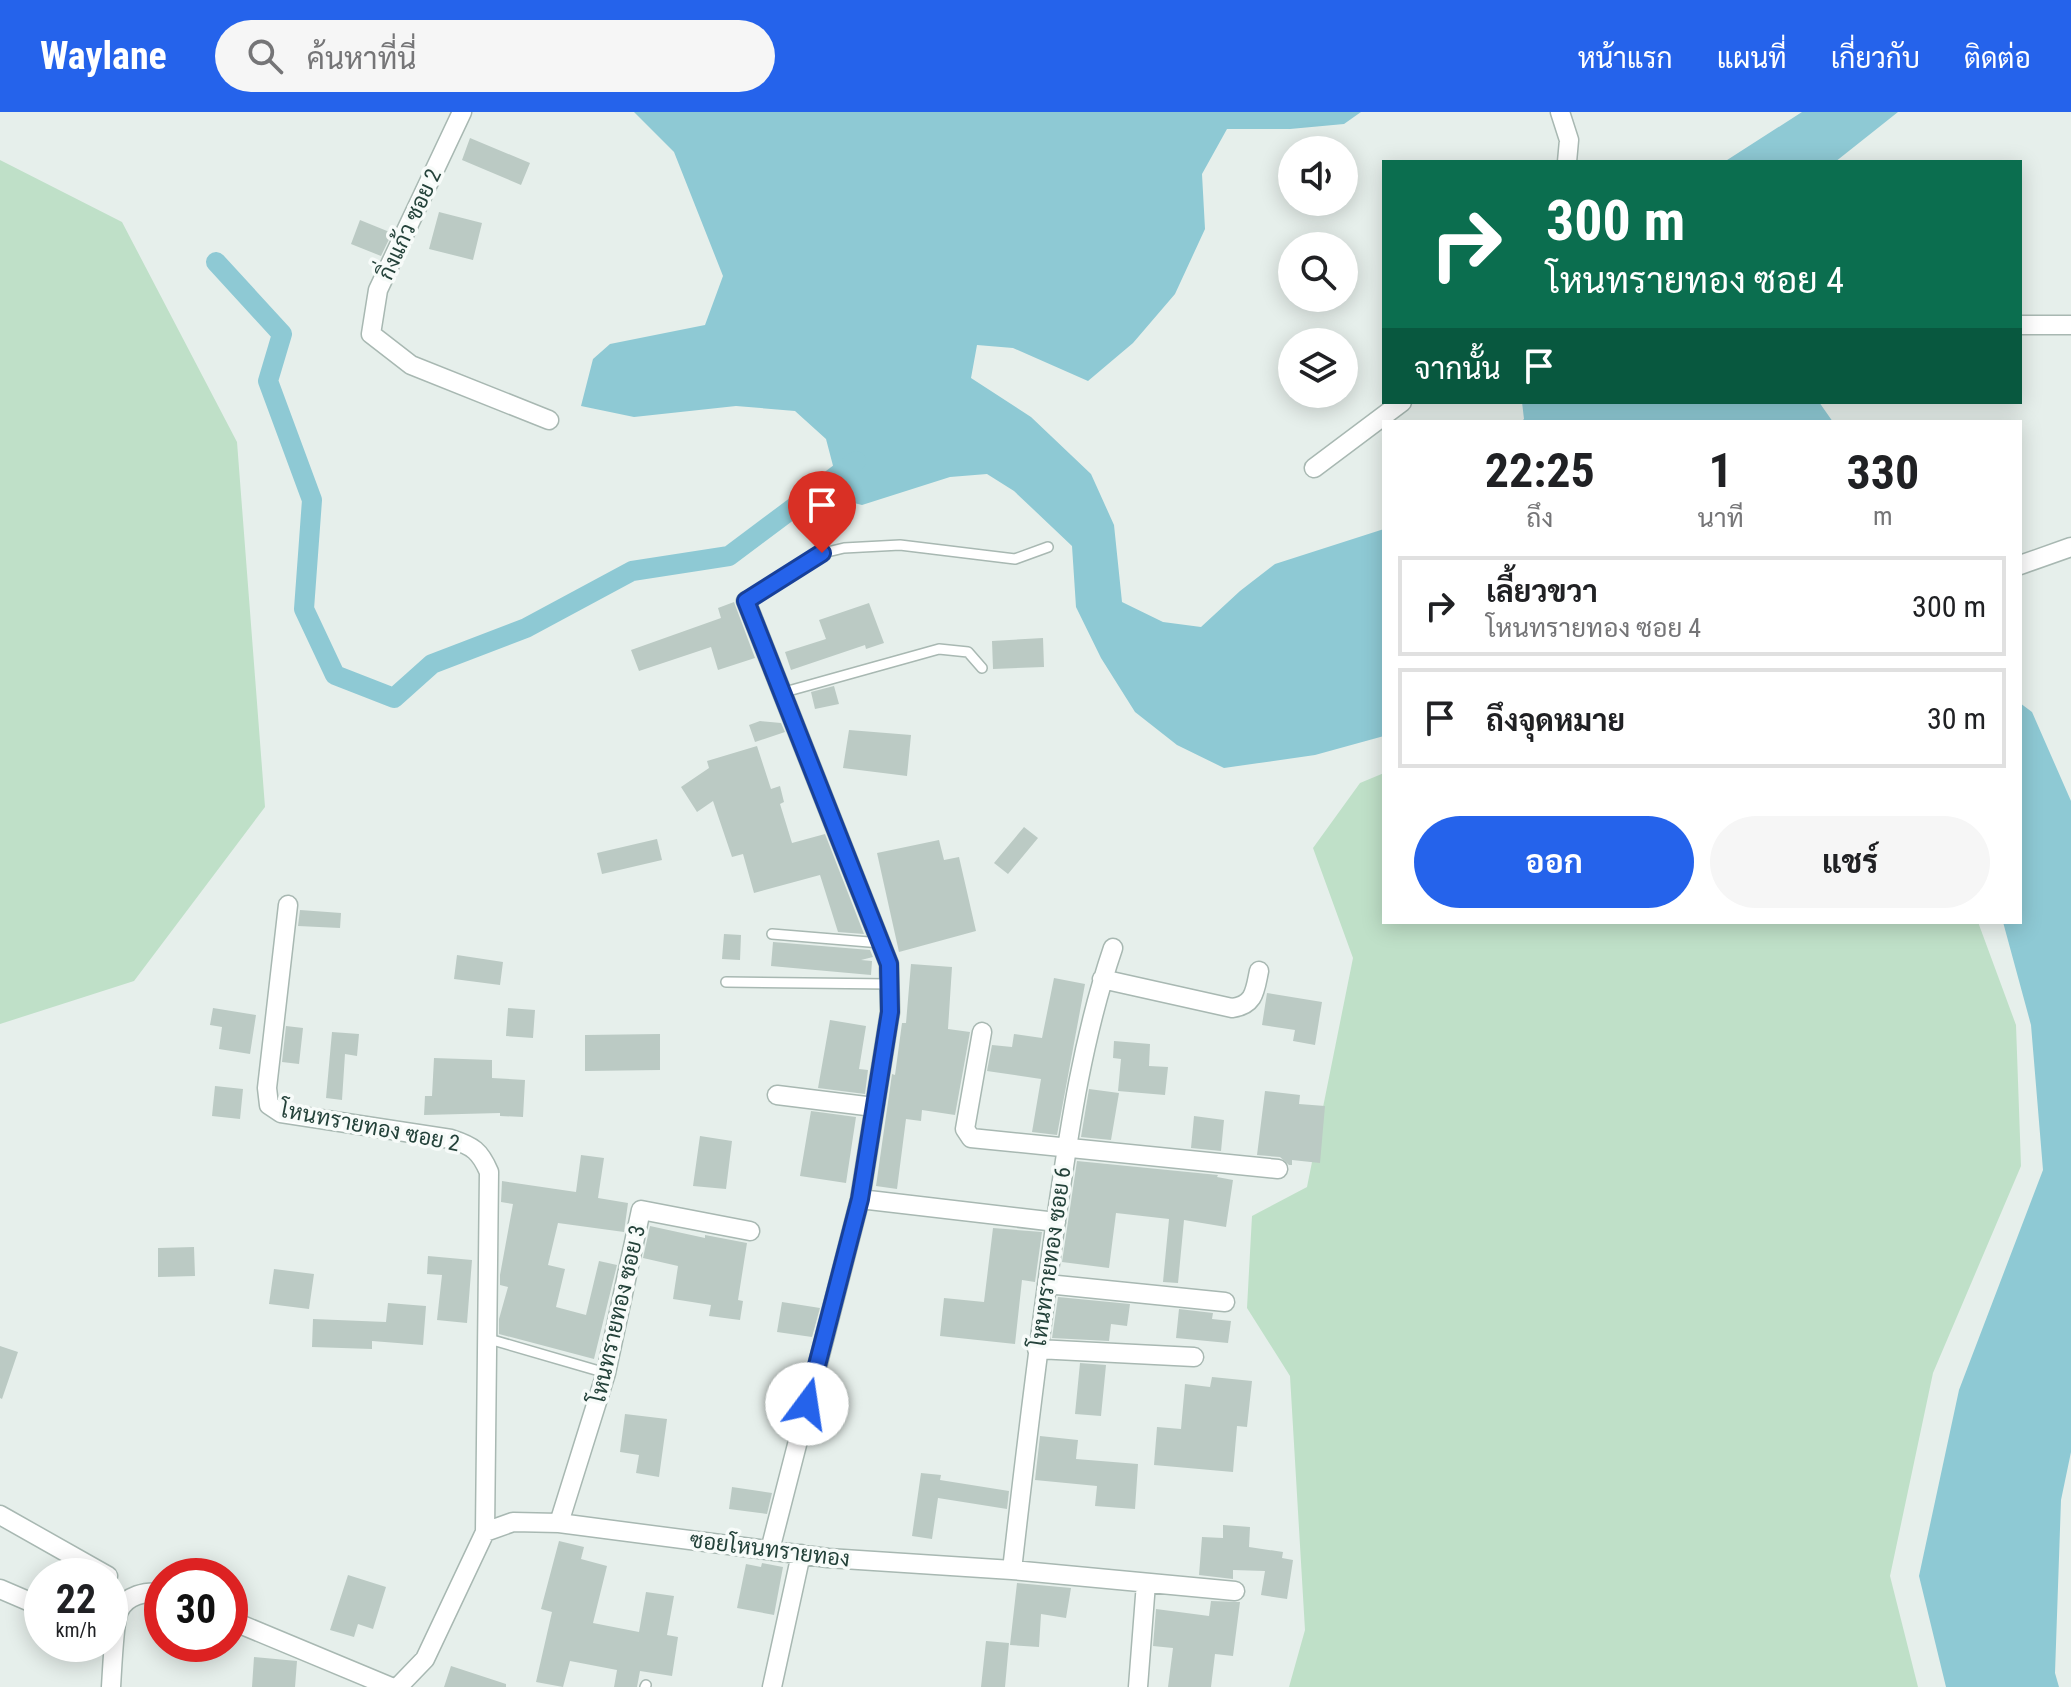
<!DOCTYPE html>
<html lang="th">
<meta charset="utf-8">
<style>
body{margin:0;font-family:"Roboto Condensed",Sarabun,sans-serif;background:#f6f6f6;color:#202124;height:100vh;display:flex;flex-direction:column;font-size:30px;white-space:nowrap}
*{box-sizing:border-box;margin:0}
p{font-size:26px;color:#757577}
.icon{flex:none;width:44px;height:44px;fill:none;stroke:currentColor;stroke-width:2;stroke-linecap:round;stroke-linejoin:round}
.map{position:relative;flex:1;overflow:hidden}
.drawer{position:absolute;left:1382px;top:308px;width:640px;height:504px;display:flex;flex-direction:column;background:#fff;border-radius:0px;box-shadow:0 4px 20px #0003}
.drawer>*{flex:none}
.guide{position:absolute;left:1382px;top:48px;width:640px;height:244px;border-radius:0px;box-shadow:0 4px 20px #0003;background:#0b6e4f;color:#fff;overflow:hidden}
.tools{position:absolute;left:1278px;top:24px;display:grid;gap:16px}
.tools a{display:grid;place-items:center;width:80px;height:80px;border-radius:50%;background:#fff;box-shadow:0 4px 20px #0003;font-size:40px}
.speed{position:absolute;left:24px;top:1446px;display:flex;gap:16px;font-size:40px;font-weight:700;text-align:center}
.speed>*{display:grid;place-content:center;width:104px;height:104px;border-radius:50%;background:#fff;box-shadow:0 4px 20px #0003;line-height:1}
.speed small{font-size:20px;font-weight:400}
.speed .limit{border:12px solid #d22;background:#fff;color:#111}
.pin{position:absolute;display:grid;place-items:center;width:68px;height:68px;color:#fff;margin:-82px -34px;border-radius:50% 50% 50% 0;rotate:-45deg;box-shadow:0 0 8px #0007}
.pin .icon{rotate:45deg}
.me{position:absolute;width:88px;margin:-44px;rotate:14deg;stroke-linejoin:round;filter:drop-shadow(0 0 6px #0008)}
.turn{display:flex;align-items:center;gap:28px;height:168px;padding:0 32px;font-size:36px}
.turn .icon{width:104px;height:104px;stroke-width:2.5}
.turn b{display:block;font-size:56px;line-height:68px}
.then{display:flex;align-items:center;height:76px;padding:0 32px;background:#0003;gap:16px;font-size:30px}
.eta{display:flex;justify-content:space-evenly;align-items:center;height:136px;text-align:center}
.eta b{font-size:48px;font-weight:700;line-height:56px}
.primary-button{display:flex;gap:16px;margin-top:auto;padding:16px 32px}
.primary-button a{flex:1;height:92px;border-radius:48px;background:#2563eb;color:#fff;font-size:32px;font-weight:700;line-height:92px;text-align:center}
.primary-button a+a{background:#f6f6f6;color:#202124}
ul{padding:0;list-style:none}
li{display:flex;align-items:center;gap:24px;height:100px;margin:0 16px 12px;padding:0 16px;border:4px solid #e0e0e0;border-radius:0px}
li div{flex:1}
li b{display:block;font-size:30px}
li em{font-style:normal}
header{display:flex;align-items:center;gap:48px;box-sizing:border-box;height:112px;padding:0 40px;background:#2563eb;color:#fff}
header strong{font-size:38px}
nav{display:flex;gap:44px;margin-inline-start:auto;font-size:28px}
.search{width:560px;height:72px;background:#f6f6f6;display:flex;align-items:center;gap:20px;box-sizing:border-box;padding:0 28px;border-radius:44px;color:#757577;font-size:30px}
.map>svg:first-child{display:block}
.green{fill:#bfe0c8}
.water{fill:#8ec9d4}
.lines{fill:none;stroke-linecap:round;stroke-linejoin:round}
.canal{stroke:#8ec9d4;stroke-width:20}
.building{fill:#bbcac4}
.lane-casing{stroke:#a8b8b2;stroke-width:12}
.street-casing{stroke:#a8b8b2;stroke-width:21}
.lane{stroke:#fff;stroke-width:9}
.street{stroke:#fff;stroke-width:18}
.route-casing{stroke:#184099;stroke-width:20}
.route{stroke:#2563eb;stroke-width:14}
.labels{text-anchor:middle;stroke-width:7;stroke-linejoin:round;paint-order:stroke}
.street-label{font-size:22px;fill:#24423a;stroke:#f7fbf9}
</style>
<header>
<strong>Waylane</strong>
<div class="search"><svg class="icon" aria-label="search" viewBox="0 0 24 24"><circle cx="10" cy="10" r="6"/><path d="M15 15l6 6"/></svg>ค้นหาที่นี่</div>
<nav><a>หน้าแรก</a><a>แผนที่</a><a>เกี่ยวกับ</a><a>ติดต่อ</a></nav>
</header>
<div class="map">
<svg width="2071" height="1575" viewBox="0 0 2071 1575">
<rect width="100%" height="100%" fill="#e6efeb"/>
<path class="green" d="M0,48L122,110L237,330L265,695L134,869L0,912Z
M1384,661V810H1978L2016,913L2021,1054L1933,1261L1890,1464L1918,1575H1289L1305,1518L1290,1264L1247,1196L1252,1104L1307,1075L1353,846L1313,736L1360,671Z"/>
<path class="water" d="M634,0H1361L1344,12L1290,17H1227L1202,62L1205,117L1175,182L1133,231L1088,269L1013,236L977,233L971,266L1031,305L1091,362L1114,413L1122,490L1163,510L1201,515L1240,479L1275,452L1384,417V624L1315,643L1224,656L1177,633L1135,600L1101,546L1076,495L1072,434L1014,379L987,362L950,365L862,393L842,388L826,327L795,299L736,294L634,305L581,294L593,247L610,232L705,213L723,164L674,40Z
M1802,0H1898L1835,50H1724Z
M1522,290H1819L1833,310H1521L1524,307Z
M2020,591L2032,600L2071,689V1340L2061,1388L2055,1561L2059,1575H1946L1919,1464L1959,1278L2043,1058L2031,913L2003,810H2020Z"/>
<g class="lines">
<path class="canal" d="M216,150L282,222L268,269L312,388L304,497L335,563L394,586L432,552L526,516L632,459L729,444L856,349"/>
</g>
<path class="building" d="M470,26L530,51L521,73L462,48Z
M439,100L482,111L473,148L429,137Z
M360,108L392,121L381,144L351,132Z
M734,490L755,546L718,558L711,535L639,559L631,538L721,506L718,496Z
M869,491L884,531L866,537L865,533L791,558L785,540L826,527L819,508Z
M1043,526L1044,555L993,557L992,529Z
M834,574L839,592L815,597L811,580Z
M760,609L781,611L785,620L755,630L749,613Z
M849,618L911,623L907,664L843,656Z
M757,634L771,677L780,674L784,690L780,692L792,731L825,722L864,822L838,820L820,763L754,781L743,742L732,745L713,689L697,700L681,675L709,656L707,649Z
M1024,715L1038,726L1008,762L994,751Z
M657,727L662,748L602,762L597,741Z
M939,728L944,748L959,745L976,819L899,840L877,741Z
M300,798L341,801L340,816L298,814Z
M724,822L741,823L740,848L722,847Z
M773,830L870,838L873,845L861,848L872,849L871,863L771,854Z
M457,843L503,850L500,873L454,867Z
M911,852L952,855L948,917L970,920L955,1003L922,998L921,1009L906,1007L897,1077L876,1074L892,962L895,963L902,911H906Z
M1054,866L1085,872L1057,1023L1032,1020L1041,967L987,959L992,933L1012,935L1014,922L1042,926Z
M1267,881L1322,890L1315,933L1293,929L1295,918L1262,913Z
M213,896L256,903L250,942L219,937L222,915L210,913Z
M508,896L535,898L533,926L506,924Z
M830,908L866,914L859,957L868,958L865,982L818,976Z
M286,914L303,916L299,952L282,950Z
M332,920L359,922L357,944L345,942L342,988L326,986Z
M660,922V958L585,959V923Z
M1114,929L1150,932L1149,954L1168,955L1165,983L1118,979L1121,947L1113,946Z
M434,946L492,948V966L525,968L523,1005L500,1004V1001L424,1003L425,984H432Z
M215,974L243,977L240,1007L212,1004Z
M1089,977L1119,981L1111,1028L1081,1025Z
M1265,979L1300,983L1299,992L1325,994L1320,1051L1292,1048V1053H1289L1280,1045L1257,1043Z
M811,999L856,1005L846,1071L800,1064Z
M1194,1004L1224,1008L1221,1039L1191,1036Z
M700,1024L732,1029L726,1077L693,1074Z
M581,1043L604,1046L598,1086L628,1091L624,1120L558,1111L548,1153L565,1157L556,1195L586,1203L599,1149L617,1153L594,1247L499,1222V1207L508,1175L500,1173V1163L513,1092L501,1090L502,1069L576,1080Z
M1077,1049L1218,1063L1217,1065L1233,1068L1226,1115L1184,1108L1178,1171L1163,1170L1169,1107L1116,1101L1109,1156L1062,1150Z
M650,1114L705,1126V1123L747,1131L738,1188L743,1189L740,1208L709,1204L711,1193L673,1187L678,1154L643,1146Z
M993,1116L1042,1120L1035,1170L1022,1168L1015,1232L940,1224L944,1186L984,1190Z
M194,1135L195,1164L158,1165V1136Z
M428,1144L472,1148L467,1211L437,1208L442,1163L427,1162Z
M274,1157L314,1162L309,1197L269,1192Z
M1058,1185L1130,1192L1127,1214L1111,1212L1109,1229L1052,1226Z
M782,1190L820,1196L812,1225L777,1220Z
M388,1191L426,1194L423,1233L372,1229V1237L312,1235L313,1207L386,1210Z
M1179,1197L1213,1201L1212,1207L1231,1209L1228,1231L1176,1226Z
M0,1234L18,1240L2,1287L0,1286Z
M1080,1251L1106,1253L1101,1304L1075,1302Z
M1212,1265L1252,1269L1247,1315L1237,1314L1233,1360L1154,1353L1157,1315L1181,1317L1185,1272L1210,1275Z
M625,1302L667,1307L659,1365L636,1361L639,1343L620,1340Z
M1040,1324L1078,1328L1076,1347L1138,1352L1135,1397L1095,1394L1097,1374L1035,1368Z
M921,1361L941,1363L940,1368L1009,1379L1007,1397L938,1386L932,1427L912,1424Z
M732,1375L772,1381L767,1402L729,1397Z
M1223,1413L1250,1415L1249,1435L1283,1440L1282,1446L1293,1448L1287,1487L1261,1483L1265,1459L1233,1458V1467L1199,1463L1202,1425L1223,1426Z
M559,1429L584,1435L581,1447L607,1454L593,1511L639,1520L646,1480L674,1484L667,1523L678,1525L672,1564L640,1559L637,1575H614L617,1558L570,1549L563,1575L536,1570L552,1500L541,1497Z
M762,1451L783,1455L774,1503L737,1496L746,1452L761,1455Z
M348,1463L386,1475L373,1517L358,1512L354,1525L330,1518Z
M1017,1471L1071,1476L1066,1506L1041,1502L1039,1535L1010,1533Z
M1211,1489L1240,1490L1233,1544L1215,1542L1211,1575H1168L1173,1536L1153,1534L1156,1497L1209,1504Z
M986,1529L1009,1531L1005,1575H981Z
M254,1545L297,1549L295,1575H252Z
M451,1554L506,1572V1575H444Z"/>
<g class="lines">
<g class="lane-casing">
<path id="lane" d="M746,489L815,443L844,436L900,433L1015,447L1048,435
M781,581L939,537L968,540L982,556
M772,822L881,831
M726,870L890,872
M489,1227L606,1261
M645,1575L646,1573"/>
</g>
<g class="street-casing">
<path id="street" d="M462,0L378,178L371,222L411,253L549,308
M1560,0L1569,28L1567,50
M2020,213H2071
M1314,356L1402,290
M2020,453L2071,435
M746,489L889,852L890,900L860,1087L770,1438
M288,793L267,976L269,993L281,1001L451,1027C473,1034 480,1039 489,1060L485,1420
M1102,867L1232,896C1255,893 1255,878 1259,859
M982,920L965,1017L971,1026L1278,1057
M777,983L874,995
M860,1087L1056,1110
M1047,1172L1225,1190
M1037,1237L1194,1245
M0,1403L108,1464
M559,1411L606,1261L641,1098L750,1119
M1012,1458C1025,1343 1039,1229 1055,1115C1069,1020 1082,927 1113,836
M0,1477L42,1495
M230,1508L391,1575
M111,1575C112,1561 114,1509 119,1499C126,1483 146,1479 162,1481
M398,1575L425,1547L485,1420L513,1410L559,1411L828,1446L1012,1458L1235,1479
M772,1575L801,1442
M1138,1575L1146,1471"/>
</g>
<use href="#lane" class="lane"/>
<use href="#street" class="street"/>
</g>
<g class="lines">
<g class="route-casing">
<path id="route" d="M807,1292L860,1087L890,900L889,852L746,489L822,441"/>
</g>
<use href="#route" class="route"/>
</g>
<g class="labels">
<g class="street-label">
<text transform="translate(409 112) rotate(-65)" y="8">กิ่งแก้ว ซอย 2</text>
<text transform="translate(370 1014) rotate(11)" y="8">โหนทรายทอง ซอย 2</text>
<text transform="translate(1050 1145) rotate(-82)" y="8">โหนทรายทอง ซอย 6</text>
<text transform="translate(617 1202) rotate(-77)" y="8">โหนทรายทอง ซอย 3</text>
<text transform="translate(770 1437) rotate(7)" y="8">ซอยโหนทรายทอง</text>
</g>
</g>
</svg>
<div class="tools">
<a><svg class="icon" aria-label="sound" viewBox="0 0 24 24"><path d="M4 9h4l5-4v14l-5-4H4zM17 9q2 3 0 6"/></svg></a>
<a><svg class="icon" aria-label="search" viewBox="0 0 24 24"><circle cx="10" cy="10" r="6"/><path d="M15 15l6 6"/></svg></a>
<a><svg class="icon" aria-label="layers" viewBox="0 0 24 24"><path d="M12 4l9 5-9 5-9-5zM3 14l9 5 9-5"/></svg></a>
</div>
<div class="speed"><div>22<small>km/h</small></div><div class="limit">30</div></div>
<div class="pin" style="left:822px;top:441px;background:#d93025"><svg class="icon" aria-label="arrive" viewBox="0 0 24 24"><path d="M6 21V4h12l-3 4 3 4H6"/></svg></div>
<svg class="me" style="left:807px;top:1292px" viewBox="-20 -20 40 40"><circle r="19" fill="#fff"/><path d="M0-13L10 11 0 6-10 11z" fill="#2563eb"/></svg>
<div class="guide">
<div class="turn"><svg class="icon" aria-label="right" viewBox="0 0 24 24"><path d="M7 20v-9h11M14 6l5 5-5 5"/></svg><div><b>300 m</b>โหนทรายทอง ซอย 4</div></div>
<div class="then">จากนั้น<svg class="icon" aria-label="arrive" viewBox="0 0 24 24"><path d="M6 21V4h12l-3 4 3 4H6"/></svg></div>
</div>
<section class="drawer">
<div class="eta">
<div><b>22:25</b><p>ถึง</p></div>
<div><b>1</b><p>นาที</p></div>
<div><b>330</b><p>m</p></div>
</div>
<ul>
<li><svg class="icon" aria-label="right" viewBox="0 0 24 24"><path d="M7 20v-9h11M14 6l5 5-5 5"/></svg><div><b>เลี้ยวขวา</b><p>โหนทรายทอง ซอย 4</p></div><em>300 m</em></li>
<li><svg class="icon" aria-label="arrive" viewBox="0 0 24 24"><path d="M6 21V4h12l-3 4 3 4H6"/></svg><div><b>ถึงจุดหมาย</b></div><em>30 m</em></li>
</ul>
<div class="primary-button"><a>ออก</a><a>แชร์</a></div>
</section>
</div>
